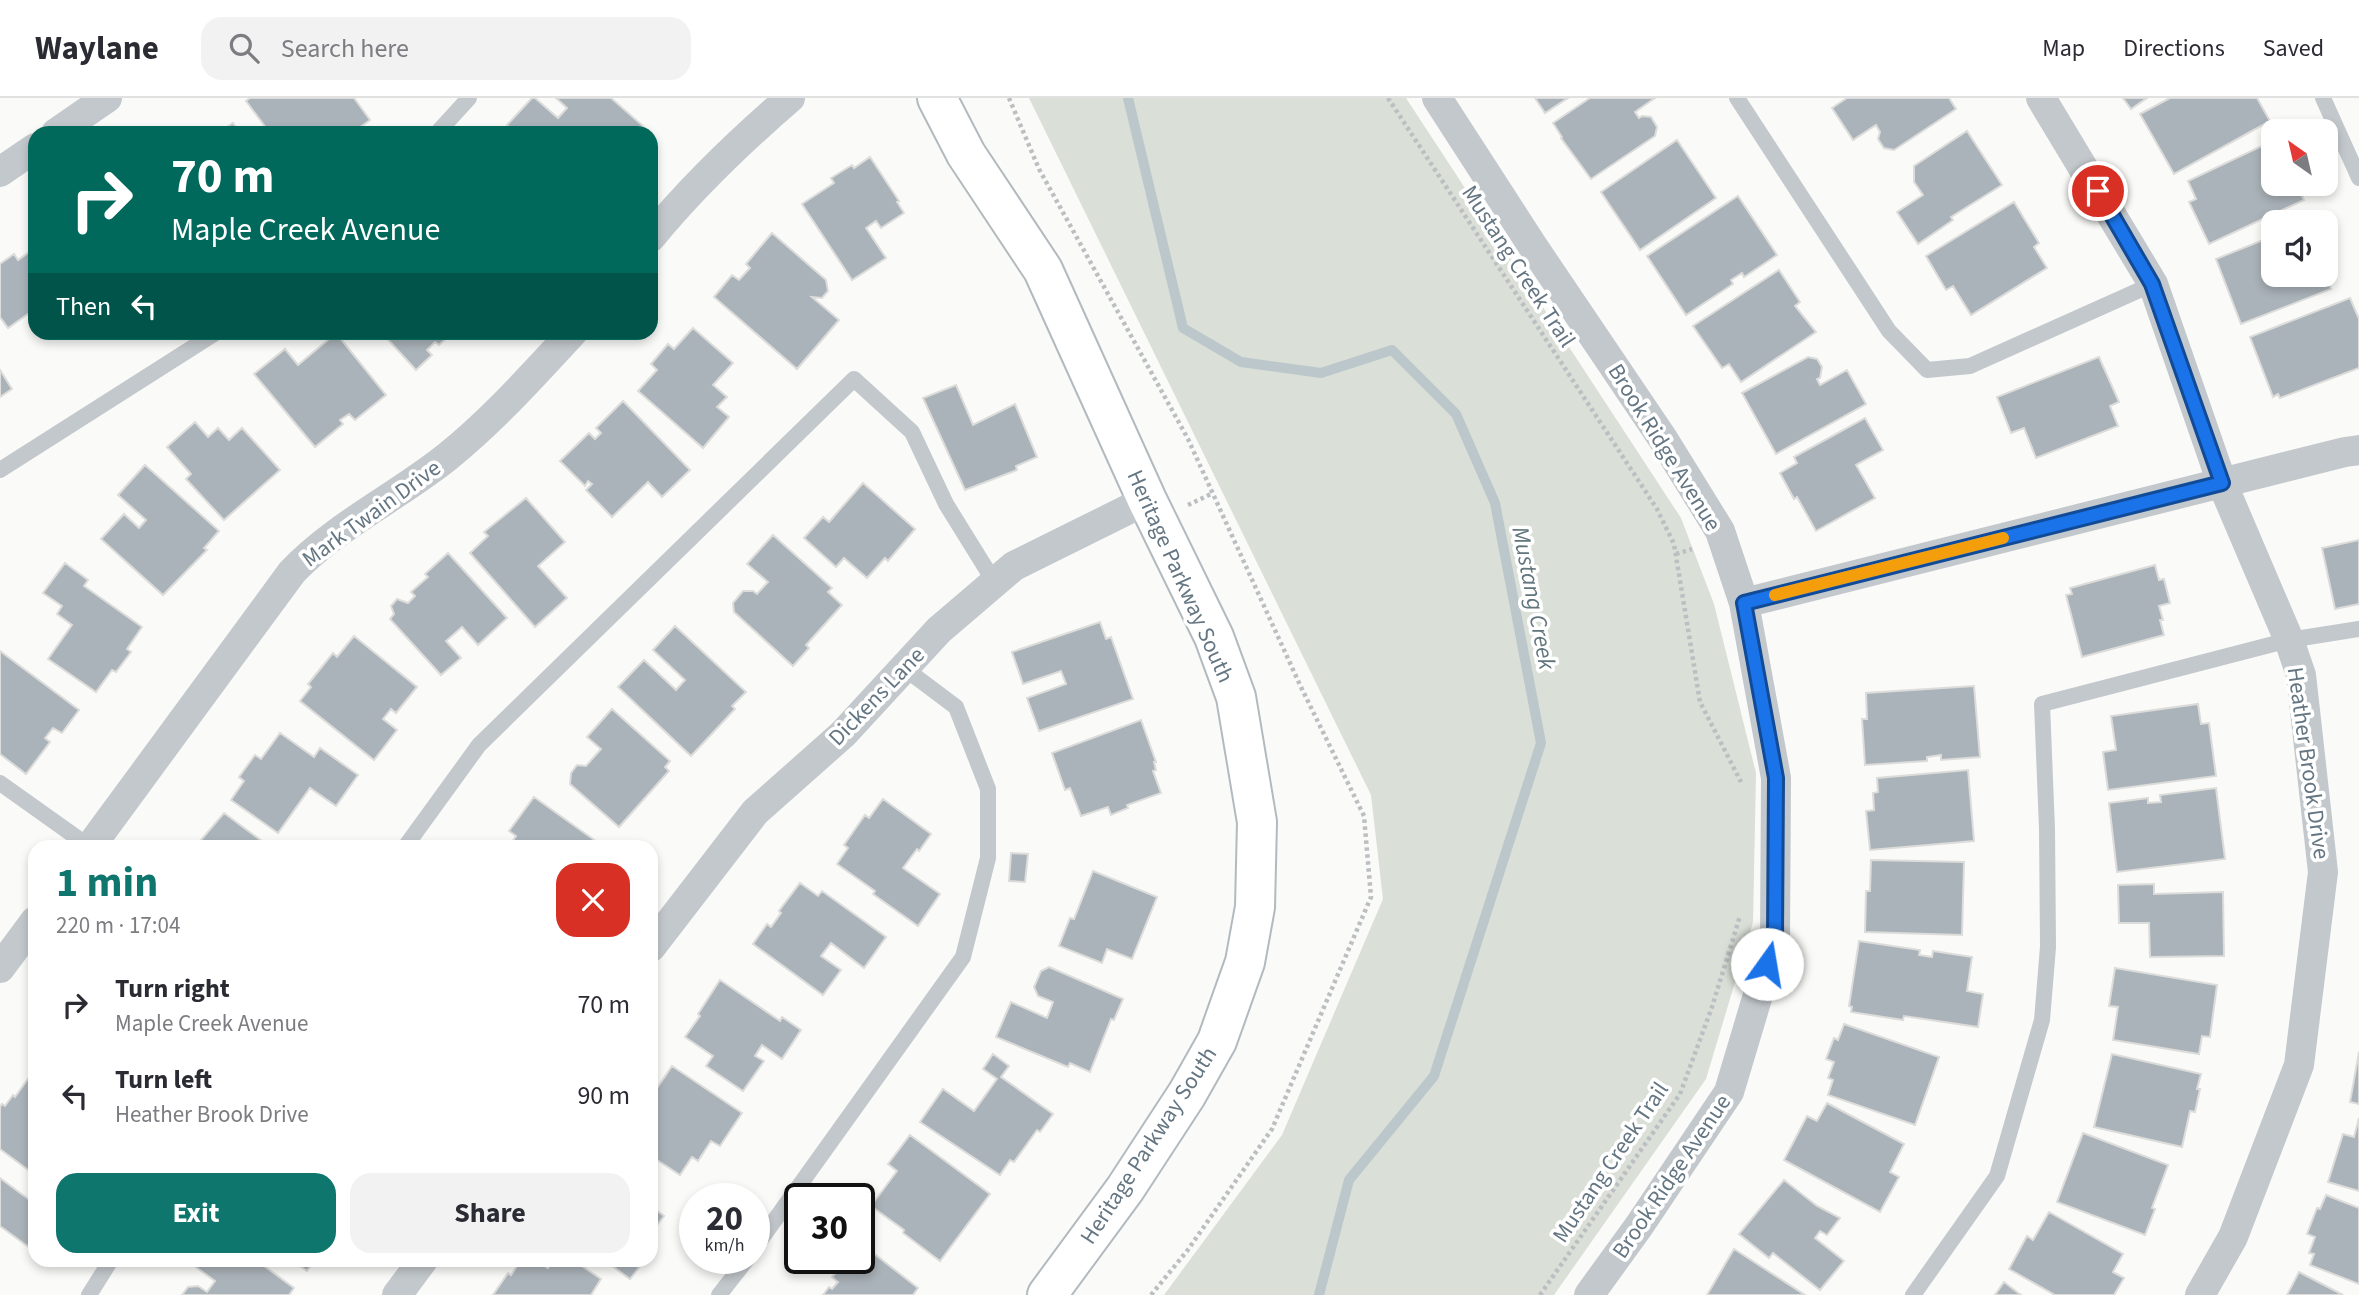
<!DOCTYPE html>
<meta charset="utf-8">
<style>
body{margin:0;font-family:"Source Sans 3",sans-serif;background:#f2f2f3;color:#2b2b33;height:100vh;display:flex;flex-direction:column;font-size:26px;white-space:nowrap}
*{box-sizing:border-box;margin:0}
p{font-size:23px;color:#7c7c81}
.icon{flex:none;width:38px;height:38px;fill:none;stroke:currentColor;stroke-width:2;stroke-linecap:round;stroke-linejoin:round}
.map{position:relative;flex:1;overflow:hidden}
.panel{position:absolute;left:28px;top:742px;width:630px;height:427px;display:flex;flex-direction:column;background:#fff;border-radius:21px;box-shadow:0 4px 10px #0003}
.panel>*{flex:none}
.hud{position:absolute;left:28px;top:28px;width:630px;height:214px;border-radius:21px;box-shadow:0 4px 10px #0003;background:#00695c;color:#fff;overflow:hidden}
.needle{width:46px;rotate:326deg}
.controls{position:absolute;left:2261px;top:21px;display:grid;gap:14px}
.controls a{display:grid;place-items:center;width:77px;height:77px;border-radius:14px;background:#fff;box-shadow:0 4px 10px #0003;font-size:35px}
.speed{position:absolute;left:679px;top:1085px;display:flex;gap:14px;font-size:35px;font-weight:700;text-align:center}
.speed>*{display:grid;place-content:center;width:91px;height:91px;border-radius:50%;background:#fff;box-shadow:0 4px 10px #0003;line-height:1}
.speed small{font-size:18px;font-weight:400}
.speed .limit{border:4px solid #111;border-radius:10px;background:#fff;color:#111}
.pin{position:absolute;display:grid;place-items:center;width:60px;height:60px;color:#fff;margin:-30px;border:4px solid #fff;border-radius:50%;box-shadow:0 2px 7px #0007}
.me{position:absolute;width:77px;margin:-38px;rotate:13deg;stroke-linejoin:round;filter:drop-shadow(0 0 5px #0008)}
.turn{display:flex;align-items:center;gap:24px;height:147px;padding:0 28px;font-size:32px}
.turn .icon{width:91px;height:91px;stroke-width:2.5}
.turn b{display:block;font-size:49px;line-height:60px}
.then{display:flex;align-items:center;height:66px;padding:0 28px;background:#0003;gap:14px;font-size:26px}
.round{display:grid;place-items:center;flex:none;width:74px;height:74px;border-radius:21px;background:#f2f2f3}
.summary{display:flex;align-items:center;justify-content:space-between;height:119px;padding:0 28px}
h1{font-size:42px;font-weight:700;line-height:52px;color:#0f766e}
.cta{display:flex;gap:14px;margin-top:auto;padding:14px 28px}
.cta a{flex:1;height:80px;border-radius:21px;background:#0f766e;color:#fff;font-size:28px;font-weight:700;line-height:80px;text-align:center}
.cta a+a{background:#f2f2f3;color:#2b2b33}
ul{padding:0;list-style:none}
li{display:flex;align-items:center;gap:21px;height:91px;padding:0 28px}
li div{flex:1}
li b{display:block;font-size:26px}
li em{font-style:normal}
header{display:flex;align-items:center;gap:42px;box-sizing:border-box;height:98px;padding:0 35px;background:#fff;border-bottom:2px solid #e1e1e2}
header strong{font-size:33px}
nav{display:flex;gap:38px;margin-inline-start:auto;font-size:24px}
.search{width:490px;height:63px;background:#f2f2f3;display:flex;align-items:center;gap:18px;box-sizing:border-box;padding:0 24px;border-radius:21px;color:#7c7c81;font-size:26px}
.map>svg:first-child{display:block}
.green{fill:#dadfd7}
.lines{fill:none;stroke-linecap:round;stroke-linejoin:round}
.stream{stroke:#bbc7cb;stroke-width:10}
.building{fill:#aab3b9;stroke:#dcdcda;stroke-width:2}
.secondary-casing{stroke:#b3babf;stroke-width:42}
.path{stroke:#bbbfc2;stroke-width:4.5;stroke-dasharray:3.5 3.5;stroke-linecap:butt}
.lane{stroke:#c3c8cc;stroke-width:16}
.street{stroke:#c3c8cc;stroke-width:30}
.secondary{stroke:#fff;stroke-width:38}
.route-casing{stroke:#114b97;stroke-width:18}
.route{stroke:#1a73e8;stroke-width:12}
.slow{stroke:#f59e0b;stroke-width:12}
.labels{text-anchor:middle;stroke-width:7;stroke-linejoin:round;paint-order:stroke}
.street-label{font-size:23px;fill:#657683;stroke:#fff}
.water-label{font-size:24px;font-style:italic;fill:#60757c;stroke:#fff}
</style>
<header>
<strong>Waylane</strong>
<div class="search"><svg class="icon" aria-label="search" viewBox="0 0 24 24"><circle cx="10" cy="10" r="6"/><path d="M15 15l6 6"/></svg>Search here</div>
<nav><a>Map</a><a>Directions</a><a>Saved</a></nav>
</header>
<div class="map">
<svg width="2359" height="1197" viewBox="0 0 2359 1197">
<rect width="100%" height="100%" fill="#fafaf8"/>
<path class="green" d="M1029,0H1406L1681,420L1714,506L1756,675L1753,824L1706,981L1554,1197H1164L1282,1037L1383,801L1371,697Z"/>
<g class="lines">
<path class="stream" d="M1128,0L1183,230L1241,264L1321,275L1392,252L1456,316L1495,405L1541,645L1434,978L1349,1082L1319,1197"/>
</g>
<path class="building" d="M250,0H354L370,22L352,35H341L338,30L331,35H270L246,3Z
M532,0H535L558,20L567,10L556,0H611L643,28L637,35H516L507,27Z
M1535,0H1568L1545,15Z
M1590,0H1655L1635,14L1639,20L1642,18L1651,19L1657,29L1655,38L1591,81L1561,40L1562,39L1553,25Z
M1847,0H1949L1956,11L1894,52L1884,50L1878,41L1880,34L1876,27L1853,42L1832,10Z
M2123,0H2147L2131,11Z
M2170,0H2257L2270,23L2174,76L2140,16Z
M233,25L239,35H219Z
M1967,33L2002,87L1951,119L1953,122L1918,146L1897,114L1923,97L1914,84V68Z
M1677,42L1716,100L1640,152L1601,94Z
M2268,45L2273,56V86H2297L2304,102L2209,146L2189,104L2196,101L2188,83Z
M870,59L899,103L897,104L904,115L881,130L876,123L866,130L886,160L852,182L802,106L834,85L831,80L852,67L854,70Z
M1738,98L1777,157L1744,179L1742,175L1731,182L1733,186L1686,217L1647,158Z
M2014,104L2039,145L2034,149L2047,170L1971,217L1953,188L1946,192L1926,158Z
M772,135L826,182L828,193L822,200L812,199L839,222L797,271L714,199L732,177L739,182L750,170L746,166Z
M2273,138V177H2326L2331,191L2241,226L2216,161Z
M35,150V211L8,230L0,219V166L14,156L18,162Z
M1779,172L1800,204L1795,208L1816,234L1741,284L1729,266L1722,270L1693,228Z
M2350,200L2359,221V270L2280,300L2278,296L2273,299L2250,239Z
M693,230L733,265L713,287L727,299L717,309L729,319L703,350L638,293L657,272L651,266L668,246L674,251Z
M381,234H453L439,247L435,244L427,252L432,257L416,272Z
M336,235L386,297L355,322L349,316L340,322L343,326L315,349L254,276L285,251L298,267Z
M1808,259L1817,261L1822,269L1820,280L1817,281L1820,287L1847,272L1866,306L1776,356L1742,295Z
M2099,259L2119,304L2110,308L2118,328L2036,360L2024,330L2011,335L1997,299Z
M0,272L12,291L0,299Z
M956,287L973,327L1015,306L1037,359L1016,368L1017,372L965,392L923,300Z
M623,303L690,372L662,399L648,384L612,419L586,392L592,386L588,383L585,388L560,363L589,335L595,341L601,335L596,330Z
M1865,320L1883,352L1856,367L1875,400L1816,433L1797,399L1794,401L1780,375L1797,365L1794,359Z
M195,324L208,339L218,330L229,342L242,330L280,372L224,422L186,381L191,376L167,349Z
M145,367L219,433L204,450L207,452L163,497L101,441L124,416L139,430L146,422L118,397Z
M863,385L915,431L888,463L885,460L867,480L844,460L836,469L804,440L823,419L829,424Z
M526,400L565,444L538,468L567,500L535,529L470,455L488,438L484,434Z
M773,437L832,490L828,494L842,507L806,547L809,550L793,568L734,514L733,505L743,493H753L757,496L768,484L747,466Z
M2359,442V506L2335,511L2322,450Z
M448,455L507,520L478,547L462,529L446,543L461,560L441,577L390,521L394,516L391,508L397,501L408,505L415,498L411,494L428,479L425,476Z
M65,465L88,482L84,488L142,529L127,551L131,554L116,574L112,572L96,594L48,561L72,527L57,516L62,508L43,495Z
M2155,467L2159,482L2164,481L2170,505L2159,508L2163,522H2160L2164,537L2082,559L2066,497L2072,496L2070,490Z
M1100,524L1106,541L1111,539L1133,601L1039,633L1027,600L1066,586L1061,573L1023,586L1012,554Z
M675,528L746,594L732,608L735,611L691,658L618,589L644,562L676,592L685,582L653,552Z
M354,538L417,589L396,615L391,611L383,621L397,632L374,662L300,603L311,589L308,586L333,555L337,559Z
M0,553L79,612L62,635L53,630L45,640L50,644L26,676L0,656Z
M1974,588L1980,659L1941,662V657L1927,659V663L1865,667L1862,621H1867L1866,595Z
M2198,606L2201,626L2209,625L2216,678L2108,692L2103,654L2116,652L2111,618Z
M612,611L670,663L665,669L669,673L619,729L570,686L571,675L577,667L586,668L601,651L587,639Z
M1141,622L1156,664H1154L1156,672L1153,673L1161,695L1127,707L1128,710L1111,717L1108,709L1081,718L1070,690L1065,692L1052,655Z
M280,635L314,659L320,650L358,677L336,708L310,690L278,735L231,702L244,683L239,679L255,657L261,661Z
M1968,672L1974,743L1870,752L1866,713L1874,712L1873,695L1878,694L1877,680Z
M2216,690L2225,761L2117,774L2109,705L2148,700V705L2161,704L2160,697Z
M534,699L604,749H509L516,738L509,733Z
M883,701L931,736L919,753L917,751L903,770L940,796L918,828L873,796L875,793L837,766L848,750L844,747L865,717L869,720Z
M224,715L270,749H195Z
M1011,755L1028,756L1025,784L1009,783Z
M1871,762L1964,764L1962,837L1865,834L1866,793H1870Z
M1093,773L1157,799L1132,861L1107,851L1102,865L1059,848L1070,820L1074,821Z
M800,785L818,798L822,793L886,839L864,870L831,845L821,858L841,872L823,897L753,846L767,826L771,829L781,815L779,813Z
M2154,786V796L2223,794L2224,858L2150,859L2149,825H2119L2118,787Z
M1859,843L1920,852L1919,857L1932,859L1933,853L1972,859L1967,893L1983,896L1978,929L1904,918L1903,922L1851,914L1852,909L1849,908Z
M1049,869L1123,901L1114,922L1111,921L1090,974L1070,965L1068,969L996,939L1011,904L1047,920L1053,904L1038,898L1034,889L1041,873Z
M2115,870L2217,887L2210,939L2202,938L2199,956L2113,942L2118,909L2109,908Z
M720,882L780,923L782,919L801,932L782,961L762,947L755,958L764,963L743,993L706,968L713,958L685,939L700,918L698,916Z
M1844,926L1939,959L1915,1027L1828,997L1833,982L1828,980L1834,964L1826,961L1834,940L1838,942Z
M2359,954V1006L2350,1004Z
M993,956L1009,968L1001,979L1053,1016L1040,1034L1037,1032L1014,1064L1010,1062L1000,1077L920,1024L943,991L974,1013L997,981L983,971Z
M2112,956L2201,976L2197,991H2200L2195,1014L2190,1013L2182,1049L2094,1029Z
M672,968L742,1015L720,1048L711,1043L698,1063L692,1059L680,1077L651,1058V993H655Z
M30,978L35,982V1077L0,1051V1009L2,1006L5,1008L13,997L15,999Z
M1827,1005L1904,1046L1890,1074L1899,1079L1880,1114L1784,1062L1807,1018L1817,1023Z
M2359,1020V1093L2328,1084L2343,1036L2354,1039Z
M2083,1035L2168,1067L2152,1110L2155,1111L2145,1137L2057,1104Z
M910,1037L990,1096L940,1163L903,1135L904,1132L871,1108L897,1073L888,1066Z
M0,1080L35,1106V1142L30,1150L0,1128Z
M1784,1082L1817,1108L1840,1120L1827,1137L1820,1133L1815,1140L1844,1163L1820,1192L1773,1155L1769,1160L1739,1136Z
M2326,1097L2359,1110V1186L2310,1167L2314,1156L2309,1155L2315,1139L2307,1136L2317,1110L2320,1111Z
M651,1108L664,1118L651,1135Z
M2049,1114L2123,1156L2113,1174L2124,1180L2114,1197H2055L2009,1171L2027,1138L2033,1142Z
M859,1139L870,1148L868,1151L918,1190L913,1197H823L829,1189L832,1191L838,1184L832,1179L843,1167L834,1160H859Z
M1734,1151L1805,1197H1707Z
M196,1162H256L294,1190L289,1197H182L188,1189L198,1188L207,1194L215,1183L193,1167Z
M287,1162H315L307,1173L293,1163L291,1165Z
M521,1162H536L548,1170L553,1162H573L601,1181L591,1197H493L508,1175L511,1177Z
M604,1162H645L630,1181Z
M2299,1174L2343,1197H2287Z
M2004,1184L2021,1197H1995Z"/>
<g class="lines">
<g class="secondary-casing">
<path id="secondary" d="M937,0L966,56L1043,172L1147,402L1214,539L1236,599L1257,724L1255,809L1245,864L1217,943L1187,996L1125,1091L1047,1197"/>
</g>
<path class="path" d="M1009,0L1039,71L1188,341L1300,587L1364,718L1371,799L1272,1031L1187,1153L1151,1197
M1388,0L1657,411L1674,446L1700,604L1741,684
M1188,407L1213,395
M1676,456L1692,451
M1540,1197L1680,996L1712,909L1740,818"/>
<path class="lane" d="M1737,0L1889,233L1927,272L1970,268L2153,186
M2323,0L2359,80
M437,35L469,0
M0,372L217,234
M0,685L90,749
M405,749L479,647L854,281L912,334L946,406L995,485
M754,1151L963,859L988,760V691L956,609L904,570
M89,1197L111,1162
M719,1197L748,1160
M1913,1197L1997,1078L2042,922L2048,849L2047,731L2042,606L2289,542L2359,531"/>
<path class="street" d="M1437,0L1532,147L1663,341L1720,433L1744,505L1776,680L1775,840L1729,994L1639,1128L1589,1197
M2041,0L2153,186L2222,385L2289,542L2301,577L2323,774L2299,967L2233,1139L2200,1197
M56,35L107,0
M0,74L35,50
M651,139C693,88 740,43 790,0
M1744,505L2345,354L2359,352
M90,749L292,474C337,427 397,399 447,359C493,322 532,278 573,234
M651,849L755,714L843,636L939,532L1014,468L1147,402
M0,870L35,823
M397,1197L423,1162"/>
<use href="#secondary" class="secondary"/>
</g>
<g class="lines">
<g class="route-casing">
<path id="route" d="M1767,866L1775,840L1776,680L1744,505L2222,385L2152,186L2098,93"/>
</g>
<use href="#route" class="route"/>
<path class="slow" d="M1775,497L2003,440"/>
</g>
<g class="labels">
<g class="street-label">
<text transform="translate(1519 168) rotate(57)" y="8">Mustang Creek Trail</text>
<text transform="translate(1665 349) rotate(58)" y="8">Brook Ridge Avenue</text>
<text transform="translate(371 415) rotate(-36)" y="8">Mark Twain Drive</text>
<text transform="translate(1181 478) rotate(66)" y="8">Heritage Parkway South</text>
<text transform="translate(876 598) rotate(-46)" y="8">Dickens Lane</text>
<text transform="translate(2309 665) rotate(82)" y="8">Heather Brook Drive</text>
<text transform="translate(1148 1047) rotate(-57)" y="8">Heritage Parkway South</text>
<text transform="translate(1610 1064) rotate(-56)" y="8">Mustang Creek Trail</text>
<text transform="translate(1671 1078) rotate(-56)" y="8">Brook Ridge Avenue</text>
</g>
<g class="water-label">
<text transform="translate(1534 500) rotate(79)" y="8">Mustang Creek</text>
</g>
</g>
</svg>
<div class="controls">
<a><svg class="needle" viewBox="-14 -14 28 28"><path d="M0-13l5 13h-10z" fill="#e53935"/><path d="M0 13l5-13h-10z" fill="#7c7c81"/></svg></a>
<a><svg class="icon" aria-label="sound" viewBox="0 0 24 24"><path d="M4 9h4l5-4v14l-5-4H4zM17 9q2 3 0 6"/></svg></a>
</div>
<div class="speed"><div>20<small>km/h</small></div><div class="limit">30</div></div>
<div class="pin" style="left:2098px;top:93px;background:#d93025"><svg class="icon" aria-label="arrive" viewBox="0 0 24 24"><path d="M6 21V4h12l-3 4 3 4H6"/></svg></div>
<svg class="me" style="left:1767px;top:866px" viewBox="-20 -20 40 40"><circle r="19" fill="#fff"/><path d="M0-13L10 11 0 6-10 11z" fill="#1a73e8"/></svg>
<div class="hud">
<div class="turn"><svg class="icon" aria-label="right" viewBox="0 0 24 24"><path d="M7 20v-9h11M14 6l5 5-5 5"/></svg><div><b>70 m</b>Maple Creek Avenue</div></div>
<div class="then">Then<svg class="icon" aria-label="left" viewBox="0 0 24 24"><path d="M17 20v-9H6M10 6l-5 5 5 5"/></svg></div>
</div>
<section class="panel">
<div class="summary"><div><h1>1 min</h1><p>220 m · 17:04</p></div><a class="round" style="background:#d93025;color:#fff"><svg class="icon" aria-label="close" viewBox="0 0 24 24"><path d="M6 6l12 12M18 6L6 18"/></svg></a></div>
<ul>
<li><svg class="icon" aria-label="right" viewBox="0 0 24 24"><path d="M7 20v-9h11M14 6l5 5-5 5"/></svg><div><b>Turn right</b><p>Maple Creek Avenue</p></div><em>70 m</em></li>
<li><svg class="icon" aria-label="left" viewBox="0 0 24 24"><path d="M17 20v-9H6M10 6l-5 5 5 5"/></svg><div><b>Turn left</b><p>Heather Brook Drive</p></div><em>90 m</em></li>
</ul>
<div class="cta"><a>Exit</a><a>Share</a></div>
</section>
</div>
